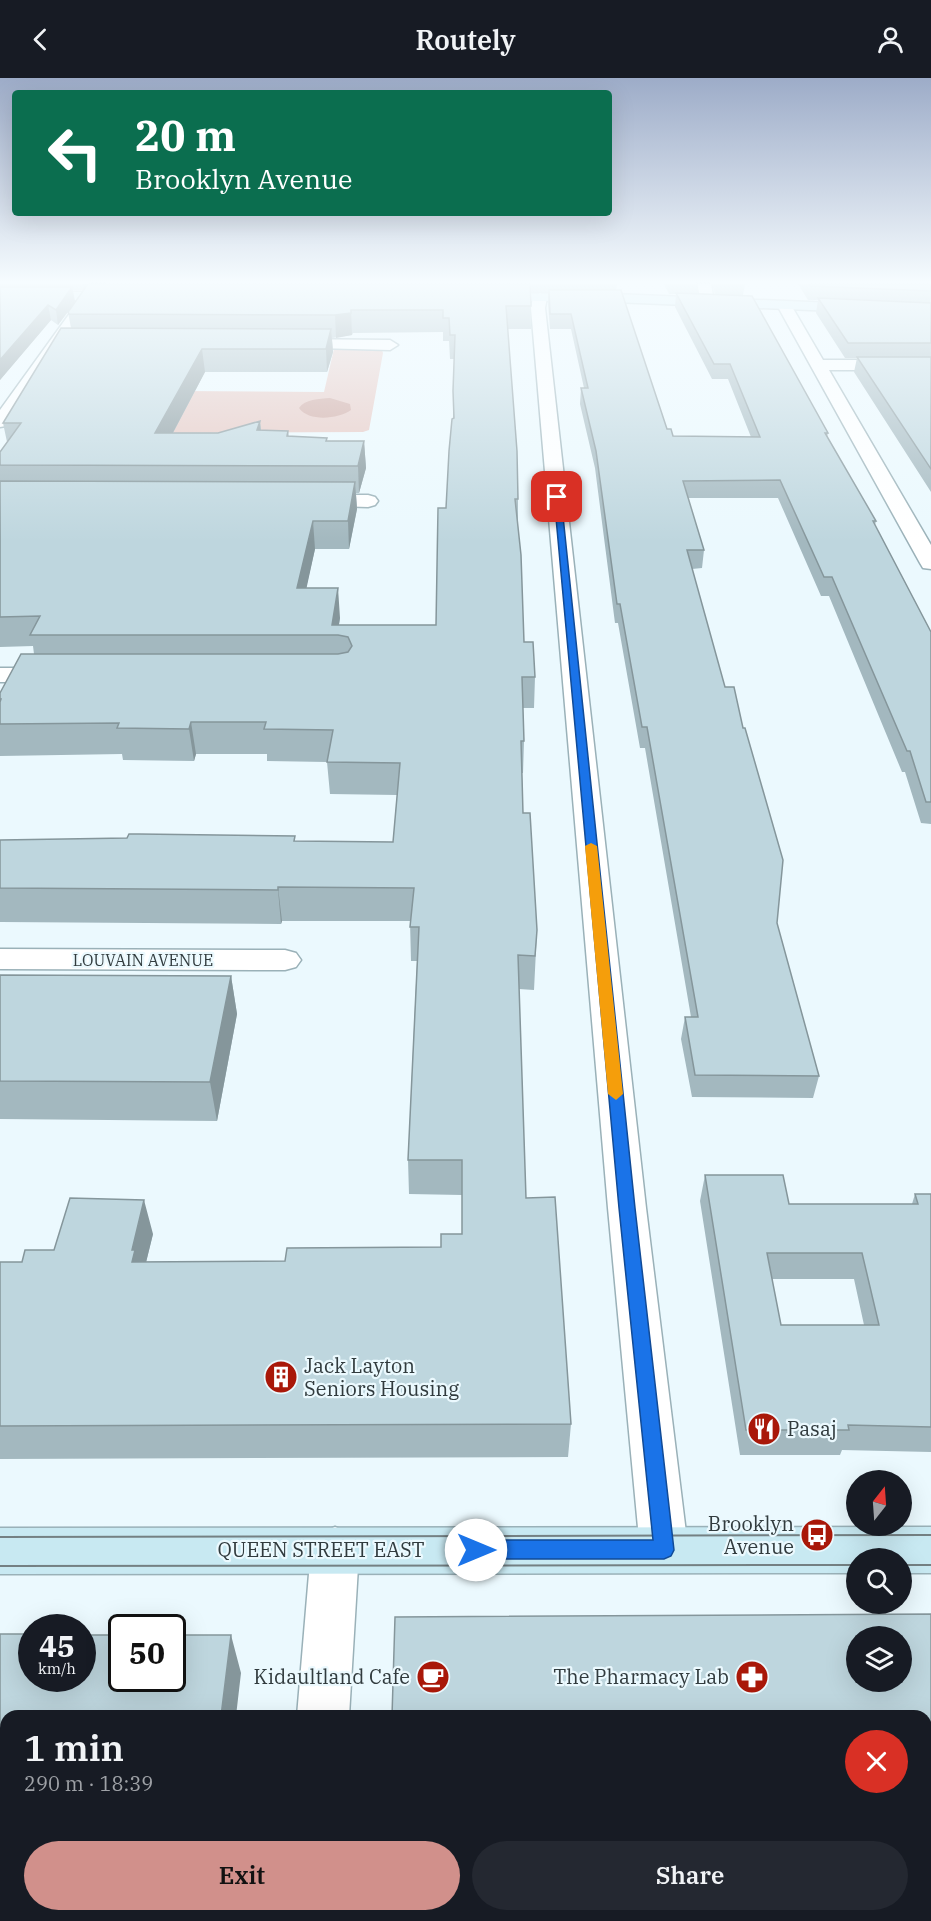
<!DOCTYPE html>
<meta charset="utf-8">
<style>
body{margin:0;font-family:"IBM Plex Serif",serif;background:#242831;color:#f1f3f6;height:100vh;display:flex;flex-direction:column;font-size:22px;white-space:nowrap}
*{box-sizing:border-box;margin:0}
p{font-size:20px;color:#9ea1a6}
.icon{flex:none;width:33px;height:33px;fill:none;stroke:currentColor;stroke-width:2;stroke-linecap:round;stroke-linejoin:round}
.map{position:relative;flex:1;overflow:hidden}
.sheet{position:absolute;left:0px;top:1632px;width:932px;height:212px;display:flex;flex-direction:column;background:#171b24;border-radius:18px 18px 0 0;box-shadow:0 6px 24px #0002}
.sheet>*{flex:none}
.guide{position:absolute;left:12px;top:12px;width:600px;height:126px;border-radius:6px;box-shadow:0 6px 24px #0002;background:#0b6e4f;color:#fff;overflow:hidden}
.needle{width:39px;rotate:17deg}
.buttons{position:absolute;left:846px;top:1392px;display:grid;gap:12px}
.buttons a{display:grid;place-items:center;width:66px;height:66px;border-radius:50%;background:#171b24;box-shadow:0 6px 24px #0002;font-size:30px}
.speed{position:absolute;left:18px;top:1536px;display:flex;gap:12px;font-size:30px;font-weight:700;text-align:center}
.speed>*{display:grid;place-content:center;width:78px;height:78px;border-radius:50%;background:#171b24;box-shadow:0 6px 24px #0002;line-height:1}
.speed small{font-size:15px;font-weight:400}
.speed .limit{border:3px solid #111;border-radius:9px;background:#fff;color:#111}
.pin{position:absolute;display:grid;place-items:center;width:51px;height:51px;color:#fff;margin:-26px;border-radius:12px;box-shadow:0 3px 9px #0006}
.me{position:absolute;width:66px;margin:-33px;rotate:90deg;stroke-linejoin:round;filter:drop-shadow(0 0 4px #0008)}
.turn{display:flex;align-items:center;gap:21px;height:126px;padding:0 24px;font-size:27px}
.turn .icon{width:78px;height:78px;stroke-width:2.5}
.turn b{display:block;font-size:42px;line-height:51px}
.round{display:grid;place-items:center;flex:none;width:63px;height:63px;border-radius:32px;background:#242831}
.overview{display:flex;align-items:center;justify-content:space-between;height:102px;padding:0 24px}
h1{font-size:36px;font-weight:600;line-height:45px}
.action{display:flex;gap:12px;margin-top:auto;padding:12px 24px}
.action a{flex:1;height:69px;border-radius:36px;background:#d1908b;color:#111;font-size:24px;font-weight:600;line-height:69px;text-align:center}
.action a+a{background:#242831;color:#f1f3f6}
header{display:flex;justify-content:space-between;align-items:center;height:78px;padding:0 24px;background:#171b24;font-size:27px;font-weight:600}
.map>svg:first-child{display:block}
.green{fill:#e6c5bf}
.water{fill:#cca098}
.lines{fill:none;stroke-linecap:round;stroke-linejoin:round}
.street-casing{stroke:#9ab1b8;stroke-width:3}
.secondary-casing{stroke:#9ab1b8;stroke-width:3}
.street{fill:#fff;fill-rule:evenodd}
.secondary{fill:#c8e9f2;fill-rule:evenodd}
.tram{stroke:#748083;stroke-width:2}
.wall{fill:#a3b8bf;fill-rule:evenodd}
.shaded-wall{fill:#85969b}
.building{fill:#bed6de;stroke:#85969b;stroke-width:1.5;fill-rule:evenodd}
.route{fill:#1a73e8;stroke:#114b97;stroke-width:1.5}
.slow{fill:#f59e0b}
.labels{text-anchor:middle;stroke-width:4.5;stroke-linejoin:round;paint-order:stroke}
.street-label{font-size:16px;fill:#313b3e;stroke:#ebf9fe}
.near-poi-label{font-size:20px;fill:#313b3e;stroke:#ebf9fe;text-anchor:end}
.near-street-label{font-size:20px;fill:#313b3e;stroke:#ebf9fe}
</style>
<header><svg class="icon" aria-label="back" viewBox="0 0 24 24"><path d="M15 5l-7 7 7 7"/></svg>Routely<svg class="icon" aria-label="person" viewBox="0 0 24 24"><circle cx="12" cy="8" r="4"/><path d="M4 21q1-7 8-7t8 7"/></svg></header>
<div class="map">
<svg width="931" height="1843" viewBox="0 0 931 1843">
<rect width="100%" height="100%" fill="#ebf9fe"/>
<path class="green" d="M334,271L382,272L383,275L369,352L363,354L158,355L179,313L324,314Z"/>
<path class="water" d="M330,320L350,326L351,332C338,341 309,344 299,330C305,321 319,321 330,320Z"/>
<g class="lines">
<g class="street-casing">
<path id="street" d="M91,206H105L6,348L0,349V332Z
M697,206H711L714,224L712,227H702Z
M540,215L547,219L545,230L646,1130L688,1471L681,1487L664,1494L647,1487L640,1471L608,1130L531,230L533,219Z
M784,223L791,227L823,282H931V292H829L931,467V491L923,490L920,485L777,227Z
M286,261L390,262L398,267L390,272L280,269L278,266L280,263Z
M311,417H368L375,419L378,423L375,427L368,429L304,427L301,423L304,419Z
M0,590H55L64,592L67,597L64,602L55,604H0Z
M0,871L285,872L296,875L301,882L296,889L285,892L0,891Z
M335,1449L352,1456L359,1472L349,1638H297L311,1472L318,1456Z
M278,1838H335L336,1843H278Z"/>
</g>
<g class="secondary-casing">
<path id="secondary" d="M0,214H125L132,218L125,222H0Z
M486,215L614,216L931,229V237L614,224L481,222L479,219L481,216Z
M931,1449V1495H902V1480H856V1495L0,1496V1450Z"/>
</g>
<use href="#street" class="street"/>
<use href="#secondary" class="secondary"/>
<path class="tram" d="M0,1459L931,1457
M902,1487H931
M0,1488L856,1487"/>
</g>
<path class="wall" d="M0,206H617L616,212L667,351L673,358L751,359L728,301H712L675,229L676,216H669L664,206H698V215L715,216L712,206H745L743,217L828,355L827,359L876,443L875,447L931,554V746L921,745L905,694H902L829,518H821L778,420H688L704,472L702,490L692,491L777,845L819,998L813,1020L692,1019L681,961L685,939H691L645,670H640L618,545H615L595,390L580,326L581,310H584L571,251H550L548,226V214H530L531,251H507L518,421V447L524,564L535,599L534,630H523L524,663L523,695H522L523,735L537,852L534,912L519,911L526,1120L571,1346L568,1379L0,1381V1184H22L54,1172L153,1156L146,1184L285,1183L441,1169L462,1156V1117L409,1116L408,1082L417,883H411L410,843H282L281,846L0,844V762L393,764L397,717L330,716L327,684L267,683V676H196L194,683L123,682L122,676L0,678V615L34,576L33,568L0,569V374L7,364L3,345L71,250L68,234L58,247L51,242L0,302ZM73,212H84L75,224ZM443,254V263H449L450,281H454L453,313V340L446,430L436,547H339L340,540L306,510L315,471H349L357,431L356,415H359L366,390L364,363H327V360L289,358L288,353L261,352L260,343L218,355H173L205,294H327L333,274L332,260L352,257L353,255Z
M798,206H931V414L854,294L857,280H845L816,235L818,222H808Z
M0,897L231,898L237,936L217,1043L0,1041Z
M705,1097L789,1126H912L915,1116H931V1374L842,1372L840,1377H740L700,1123ZM772,1201H854L864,1247H781Z
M931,1536V1770H926V1638Z
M530,1838H606V1843H531Z"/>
<path class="shaded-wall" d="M83,206H89L84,212Z
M72,209L75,224L58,247L56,232Z
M48,227L51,242L0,302V282Z
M351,232L352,257L336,260L335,237Z
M331,251L333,274L327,294L326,271Z
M202,271L205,294L159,381L155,355Z
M260,343L262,369L257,352Z
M364,363L366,390L359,415L358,388Z
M355,404L357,431L349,471L348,443Z
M313,443L315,471L300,540L297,510Z
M338,510L340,540L337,557L332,547Z
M191,644L196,676L194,683L189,651Z
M278,809L282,843L281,846L278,812Z
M231,898L237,936L217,1043L210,1004Z
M144,1122L153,1156L142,1201L132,1184V1172Z
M231,1557L241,1595L236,1638H221Z
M196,1838H212V1843H195Z"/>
<path class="building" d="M88,206H530L531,228H506L517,373L518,421H515L521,477L524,564H533L535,599H522L524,663H521L523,735H530L537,852L535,878L518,877L526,1120L555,1119L571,1346L0,1348V1184H22L25,1172H54L70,1120L144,1122L132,1172H135L132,1184L285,1183L287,1170L441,1169V1156H462V1082H408L419,849H410L414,810L278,809V812L0,810V762L127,760L129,756H139L295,758L294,763L393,764L400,685L327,684L333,652L264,651L266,644H191L189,651L117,650L119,645L0,646V624L1,621H0V615L21,576H338L348,574L352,568L348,559L338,557H30L40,538L0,539V403L355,404L348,443H313L297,510H338L332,547H436L438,430H446L449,373L452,341L454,340L453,313L455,257H450L449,240H443V232H351V235L335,237L69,236L68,234Z
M809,206H931V213L810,208Z
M0,209H72L56,232L48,227L0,282Z
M549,212H621L667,351H671L673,358L760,359L730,286H714L676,215L752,218L828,355H825L876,443H873L931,554V724H926L910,673H907L832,499H824L780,402L683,403L704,472H687L725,609H734L743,650H745L783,782L777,845L819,998L695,997L685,939H698L647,649H642L620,526H617L596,373L581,310H588L571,236H550Z
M818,220L931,225V265H848Z
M61,250L331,251L326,271H202L155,355H218L260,343L257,352L288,353L287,358L327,360L326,363H364L358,388L0,387V374L21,345H3Z
M857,279H931V391Z
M0,897L231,898L210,1004L0,1003Z
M705,1097H783L789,1126H918L915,1116H931V1349L848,1347L849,1352H746ZM767,1175H862L879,1247H781Z
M931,1536V1744H926V1638H392L395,1539ZM856,1558H902V1604H856Z
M0,1556H32V1600H82V1557H122V1600H172V1557H231L221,1638H6V1838H196L195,1843H0Z
M534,1838H606V1843H534Z"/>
<linearGradient id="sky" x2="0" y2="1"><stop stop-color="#9dacc8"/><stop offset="0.44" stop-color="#f6fcff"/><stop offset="1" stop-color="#f6fcff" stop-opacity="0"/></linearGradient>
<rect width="931" height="464" fill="url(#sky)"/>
<path class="route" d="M554,418L561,419L635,1130L674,1472L671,1478L664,1481H476L469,1478L466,1472L469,1465L476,1462H653L619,1130Z"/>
<path class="slow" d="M591,765L597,768L623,1016L616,1022L608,1016L585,768Z"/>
<defs>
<g id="building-disc" transform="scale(1.725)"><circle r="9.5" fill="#a91809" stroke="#ebf9fe"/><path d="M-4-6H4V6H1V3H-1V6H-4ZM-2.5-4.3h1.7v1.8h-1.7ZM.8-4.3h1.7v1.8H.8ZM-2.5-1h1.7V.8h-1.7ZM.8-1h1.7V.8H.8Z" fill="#fff"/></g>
<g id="restaurant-disc" transform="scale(1.725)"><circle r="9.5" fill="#a91809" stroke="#ebf9fe"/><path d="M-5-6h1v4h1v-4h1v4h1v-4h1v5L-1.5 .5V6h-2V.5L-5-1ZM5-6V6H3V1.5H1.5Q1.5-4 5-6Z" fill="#fff"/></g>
<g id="bus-disc" transform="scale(1.725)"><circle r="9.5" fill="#a91809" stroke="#ebf9fe"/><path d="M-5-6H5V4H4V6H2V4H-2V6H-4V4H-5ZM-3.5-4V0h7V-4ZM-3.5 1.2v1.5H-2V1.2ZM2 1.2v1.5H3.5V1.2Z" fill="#fff"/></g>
<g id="cafe-disc" transform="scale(1.725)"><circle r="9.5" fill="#a91809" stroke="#ebf9fe"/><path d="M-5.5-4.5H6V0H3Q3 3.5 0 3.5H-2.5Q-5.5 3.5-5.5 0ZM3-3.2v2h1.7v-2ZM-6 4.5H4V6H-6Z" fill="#fff"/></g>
<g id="pharmacy-disc" transform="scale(1.725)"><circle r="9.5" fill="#a91809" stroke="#ebf9fe"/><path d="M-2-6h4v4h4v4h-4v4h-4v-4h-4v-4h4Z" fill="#fff"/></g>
</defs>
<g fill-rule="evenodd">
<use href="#building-disc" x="281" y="1299"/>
<use href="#restaurant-disc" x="764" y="1351"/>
<use href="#bus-disc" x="817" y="1457"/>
<use href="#cafe-disc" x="433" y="1599"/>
<use href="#pharmacy-disc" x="752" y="1599"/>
</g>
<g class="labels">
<g class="street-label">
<text x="143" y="888">LOUVAIN AVENUE</text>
</g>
<g class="near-poi-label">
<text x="304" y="1295" text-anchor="start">Jack Layton<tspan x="304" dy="23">Seniors Housing</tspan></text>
<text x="787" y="1358" text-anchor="start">Pasaj</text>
<text x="794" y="1453">Brooklyn<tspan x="794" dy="23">Avenue</tspan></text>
<text x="410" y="1606">Kidaultland Cafe</text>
<text x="729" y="1606">The Pharmacy Lab</text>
</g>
<g class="near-street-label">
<text x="321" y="1479">QUEEN STREET EAST</text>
</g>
</g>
</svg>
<div class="buttons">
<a><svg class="needle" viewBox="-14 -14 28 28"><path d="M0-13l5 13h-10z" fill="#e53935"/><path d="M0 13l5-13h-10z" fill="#9ea1a6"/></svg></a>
<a><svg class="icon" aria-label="search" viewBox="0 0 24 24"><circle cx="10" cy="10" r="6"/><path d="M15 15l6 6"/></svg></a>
<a><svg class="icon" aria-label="layers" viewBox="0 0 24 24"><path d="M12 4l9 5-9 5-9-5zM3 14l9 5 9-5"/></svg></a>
</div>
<div class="speed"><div>45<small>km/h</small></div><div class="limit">50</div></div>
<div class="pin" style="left:557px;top:419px;background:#d93025"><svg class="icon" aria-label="arrive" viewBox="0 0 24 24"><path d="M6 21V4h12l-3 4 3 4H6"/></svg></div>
<svg class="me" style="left:476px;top:1472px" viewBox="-20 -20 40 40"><circle r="19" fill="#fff"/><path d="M0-13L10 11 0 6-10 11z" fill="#1a73e8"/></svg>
<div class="guide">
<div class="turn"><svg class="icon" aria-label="left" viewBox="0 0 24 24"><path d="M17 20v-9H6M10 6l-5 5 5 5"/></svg><div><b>20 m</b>Brooklyn Avenue</div></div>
</div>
<section class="sheet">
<div class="overview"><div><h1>1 min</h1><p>290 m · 18:39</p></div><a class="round" style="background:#d93025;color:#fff"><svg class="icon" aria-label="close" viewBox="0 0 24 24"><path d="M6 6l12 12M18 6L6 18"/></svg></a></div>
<div class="action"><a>Exit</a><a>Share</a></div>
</section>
</div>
